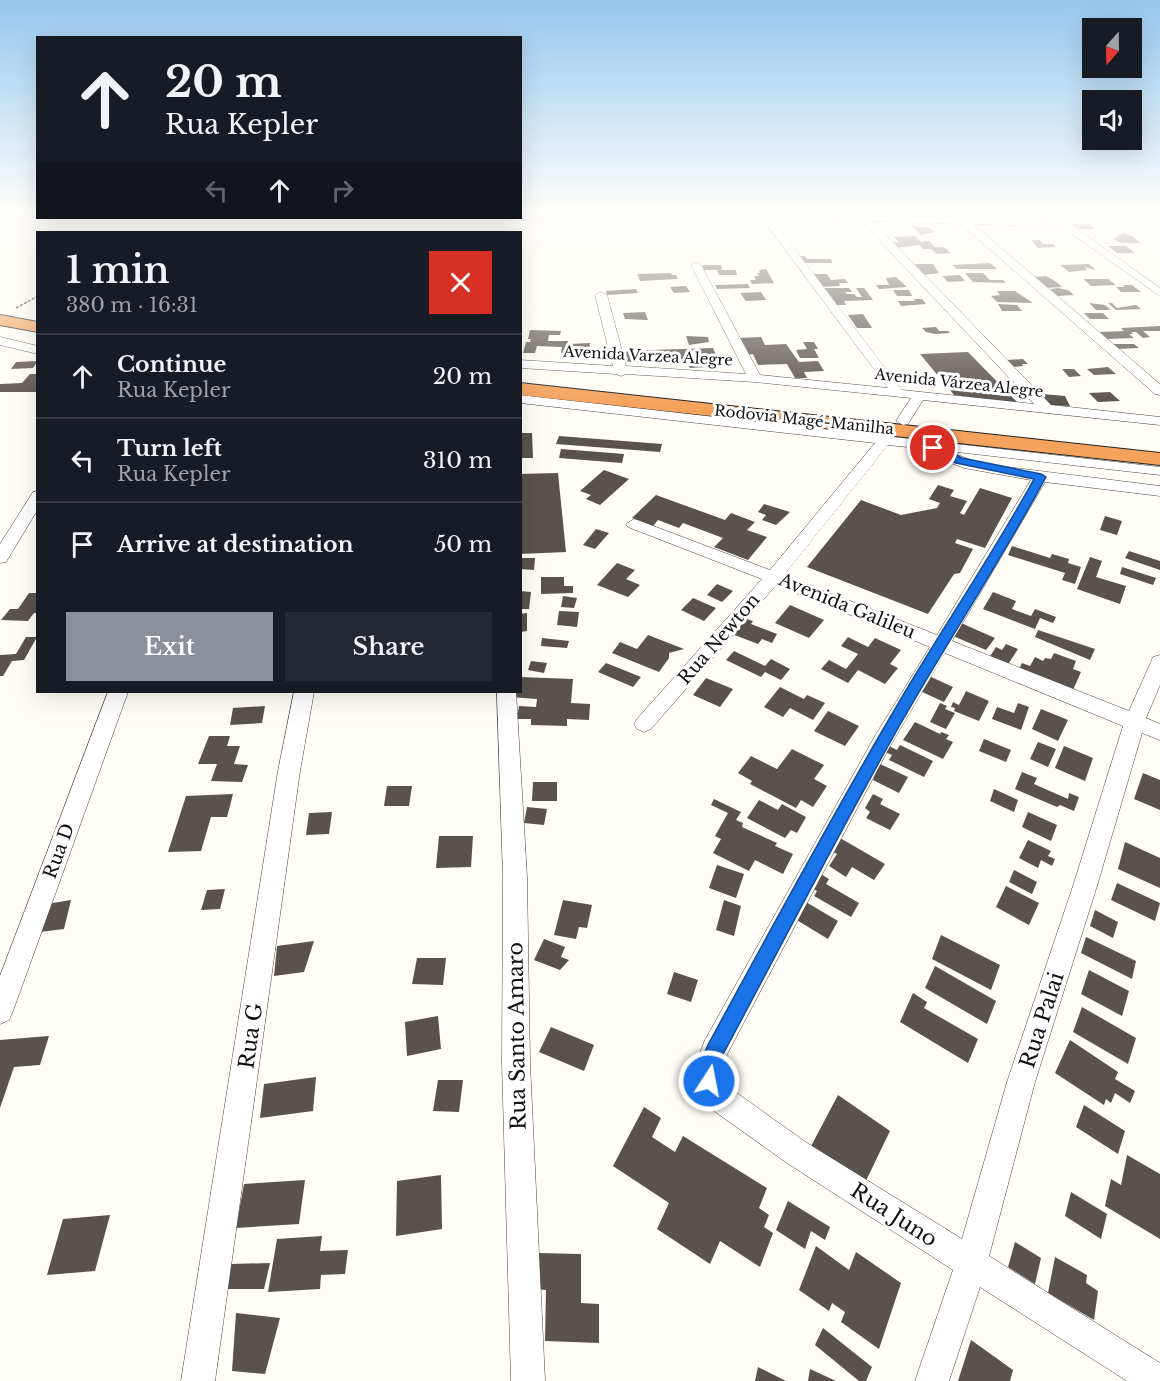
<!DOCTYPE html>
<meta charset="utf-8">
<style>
body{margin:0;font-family:"Libre Baskerville",serif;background:#242831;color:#f1f3f6;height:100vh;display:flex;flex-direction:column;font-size:22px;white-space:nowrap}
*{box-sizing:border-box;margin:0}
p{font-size:20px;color:#9ea1a6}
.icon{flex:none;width:33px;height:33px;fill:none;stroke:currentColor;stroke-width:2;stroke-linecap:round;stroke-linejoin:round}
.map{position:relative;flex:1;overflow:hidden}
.sheet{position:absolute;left:36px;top:231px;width:486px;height:462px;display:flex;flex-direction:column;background:#171b24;border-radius:0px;box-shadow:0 6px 24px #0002}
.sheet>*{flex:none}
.hud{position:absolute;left:36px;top:36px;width:486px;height:183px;border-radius:0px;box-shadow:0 6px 24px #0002;background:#171b24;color:#f1f3f6;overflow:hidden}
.needle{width:39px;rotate:200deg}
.tools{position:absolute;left:1082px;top:18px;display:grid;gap:12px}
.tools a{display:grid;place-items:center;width:60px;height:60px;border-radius:0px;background:#171b24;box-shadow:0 6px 24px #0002;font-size:30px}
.pin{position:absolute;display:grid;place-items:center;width:51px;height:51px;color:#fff;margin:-26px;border:3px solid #fff;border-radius:50%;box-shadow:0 2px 6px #0007}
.me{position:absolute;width:66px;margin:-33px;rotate:11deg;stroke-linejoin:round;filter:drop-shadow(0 0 4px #0008)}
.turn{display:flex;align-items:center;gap:21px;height:126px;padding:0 30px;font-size:27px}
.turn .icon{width:78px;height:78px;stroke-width:2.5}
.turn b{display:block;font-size:42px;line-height:51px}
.lanes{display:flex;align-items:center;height:57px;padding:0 30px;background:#0003;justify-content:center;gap:30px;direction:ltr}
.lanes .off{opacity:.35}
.round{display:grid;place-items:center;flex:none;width:63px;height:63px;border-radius:0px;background:#242831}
.headline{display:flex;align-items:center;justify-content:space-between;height:102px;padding:0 30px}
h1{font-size:36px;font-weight:600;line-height:45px}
.primary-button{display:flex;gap:12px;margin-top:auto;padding:12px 30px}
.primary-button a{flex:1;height:69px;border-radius:0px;background:#8c9099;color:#fff;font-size:24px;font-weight:600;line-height:69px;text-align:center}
.primary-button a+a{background:#242831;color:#f1f3f6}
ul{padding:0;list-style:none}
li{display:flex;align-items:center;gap:18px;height:84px;padding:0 30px;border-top:2px solid #363941}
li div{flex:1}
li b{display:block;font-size:22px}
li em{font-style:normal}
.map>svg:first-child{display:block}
.building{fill:#5a524d}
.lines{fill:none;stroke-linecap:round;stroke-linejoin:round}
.minor-casing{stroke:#444;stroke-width:1}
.highway-casing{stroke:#222;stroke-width:2}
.path{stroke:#333;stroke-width:1.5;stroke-dasharray:3 1.5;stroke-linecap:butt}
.minor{fill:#fff;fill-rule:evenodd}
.highway{fill:#f5a25d;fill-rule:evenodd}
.route{fill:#1a73e8;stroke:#114b97;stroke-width:1.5}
.labels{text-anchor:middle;stroke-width:6;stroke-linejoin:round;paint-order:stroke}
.far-street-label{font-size:15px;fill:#111;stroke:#fff}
.street-label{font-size:18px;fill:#111;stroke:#fff}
.near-street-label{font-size:21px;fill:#111;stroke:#fff}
</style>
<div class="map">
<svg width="1160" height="1381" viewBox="0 0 1160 1381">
<rect width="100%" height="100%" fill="#fffdf5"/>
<path class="building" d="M1069,224H1089L1095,229H1074Z
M912,226L930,228L934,232L921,235Z
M1123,233L1134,237L1140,243H1121L1112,238H1117L1116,237Z
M915,236L921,242L929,241L935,247H944L951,253L937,254L931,249H923L919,245L895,248L890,243L899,242L894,237Z
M1031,240H1040L1043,244H1053L1056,247L1038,248Z
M1108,246H1126L1135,253H1117Z
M799,256H805L807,259H831L832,263H802Z
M990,263L997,269H957L952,265Z
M915,264H933L939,273L922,275Z
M1089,264L1096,270L1084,267L1088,270L1069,272L1060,265Z
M702,265H721L722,270H736L737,275H719L717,270H704Z
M766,269L774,283L752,284L750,280H756L754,276H759L757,273H760L759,270Z
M671,273L672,275H676L678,279L640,281L637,274Z
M965,273H983L990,280H1003L1006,283L973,282Z
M811,274H827L831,280L845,279L848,283H839L840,286L819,287Z
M960,275L965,281L948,282L942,276Z
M1046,276L1055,281L1062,287L1044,288L1031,277Z
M896,277L907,287L879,289L876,285H889L886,278Z
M1083,279H1108L1116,285L1091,286Z
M748,284L750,288L717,289L715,285Z
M1123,285H1132L1141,292H1121L1116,287H1125Z
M686,286L690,292L674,293L670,287Z
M822,288H849L852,292H845L847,294H854L857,297H862L856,288H864L873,300L844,301L846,305H833Z
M1058,288L1068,290L1074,295L1058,296L1050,289Z
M636,289L638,293L607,295L606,291Z
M893,290H909L912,296H897Z
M997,291H1015L1033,303L997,302L991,296L1000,295Z
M761,292L766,300L746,301L740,293Z
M914,299H922L926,304L901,306L898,301H915Z
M1089,303L1105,305L1111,310H1096Z
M1108,303H1112L1117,308L1136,305L1141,309L1116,310Z
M998,304L1017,305L1022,311H1002Z
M645,312L648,320L625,319L623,313Z
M1084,313H1103L1109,319H1090Z
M863,314L872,328H857L848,315Z
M1160,326V331H1143L1150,337L1143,338L1136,332H1131L1133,334H1129L1134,338L1107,339L1099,332L1124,331L1121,328Z
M936,327L939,331H948L950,333L935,334L926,332L922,328Z
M530,330L561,331L560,335H549L548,341H568V344L590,343L588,356L561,353L562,347L537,346L535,353H523L526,342H530L531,339H528Z
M686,336L708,337L709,342L689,345Z
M761,337L765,345L786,344L799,362L818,361L824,371L804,372L807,378H795L787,364L758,365L753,354L745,355L738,338Z
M803,342H814L818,349H814L819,358H800L796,350L807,349Z
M1112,344H1134L1139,348L1117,349Z
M713,348L721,366L690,368L688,364L674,365L621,361L619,351Z
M968,352L1018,403L954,395L920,354Z
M1023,359L1028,364H1022L1023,366L1013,367L1007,360Z
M38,361L33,368L11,369L16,362Z
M1108,367L1116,374L1094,375L1087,369Z
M1062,369H1074L1081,376L1069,377Z
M30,374H38V392H0V384L22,383Z
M1110,392L1120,401L1098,402L1089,393Z
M1043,394L1065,396L1070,406L1047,405Z
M520,433H532L533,458H520Z
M559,436L662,444L660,452L556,444Z
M561,449L624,454L622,463L559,458Z
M604,470L629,479L600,505L586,499L591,495L580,491Z
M558,473L566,552L520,554V474Z
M938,485L954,490L950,496L967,501L960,513L964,515L980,488L1012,498L985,548L957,539L955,543L973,549L960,573L954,574L928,614L807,567L861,500L901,515L937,508L940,503L929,499Z
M656,495L725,520L731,513L755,522L747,530L767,537L748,560L714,547L723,538L683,523L679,528L658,520L653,526L632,518Z
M764,504L790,512L776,525L762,520L766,515L758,512Z
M1105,516L1122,521L1117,535L1100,530Z
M596,529L609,533L595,549L583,545Z
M1012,546L1050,558L1052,554L1069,559L1068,563L1081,567L1075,584L1062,580L1065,573L1008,555Z
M1129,551L1160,561V570L1125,558Z
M1090,557L1102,561L1096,577L1126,586L1120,604L1077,589Z
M520,558H535L534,570L520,569Z
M617,563L635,570L626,579L640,585L628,597L597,585Z
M1122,567L1156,578L1153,585L1120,574Z
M541,577H564V586H573V593L541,594Z
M717,584L733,591L722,602L707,595Z
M520,591L531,592L529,609H520Z
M993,592L1016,601L1012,609L1031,616L1035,609L1056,617L1053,623L1040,618L1035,629L983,609Z
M29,593H38V613H34L28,621L1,620L10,609H18Z
M563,596L577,598L574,608L561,607Z
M693,598L716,608L704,621L681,610Z
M790,605L824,620L809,638L775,623Z
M559,611L579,612L577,627L557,625Z
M527,613V631L520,632V614Z
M743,618L753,621L751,624L777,634L772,643L762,639L758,644L732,634Z
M961,623L995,638L986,650L953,636Z
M1038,630L1095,649L1090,660L1035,637Z
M648,635L684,649L669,653V658L659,672L612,653L620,642L637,649Z
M26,637H37L24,660L12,661L3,676H0V655L16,654Z
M848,637L868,647L875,638L901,650L890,664L898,668L885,684L858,670L848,683L821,669L829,660L846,669L858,654L841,646Z
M542,638L569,641L567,648L541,646Z
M1006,644L1018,649L1007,666L989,658L996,647L1002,650Z
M734,651L765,666L771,659L790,669L781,680L765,672L761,677L726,660Z
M1054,653L1076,661L1073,669L1081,672L1073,690L1018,671L1022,663L1030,666L1035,657L1043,661L1045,658L1051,659Z
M531,661L547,663L544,673L528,670Z
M606,663L641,677L633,687L598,672Z
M929,676L953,687L944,702L920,691Z
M520,677L573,679L571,703L590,704L589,720L567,719V726L531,725V719H517L519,706L536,707L537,699L510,697L511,692H520Z
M706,678L733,689L720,707L693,695Z
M780,687L804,699L807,695L825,703L813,720L790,708L783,717L764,707Z
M966,691L989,701L979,721L954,711L955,708L951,707L953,702L959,705Z
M940,703L947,706L945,709L955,713L946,729L930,722Z
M1018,703L1029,707L1021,730L992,719L997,707L1014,713Z
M265,706L262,723L230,725L233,708Z
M1041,709L1068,720L1058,741L1032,729Z
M828,711L859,726L845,746L814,731Z
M915,722L940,734L941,732L949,735L946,739L953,742L943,759L903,740Z
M209,736H230L227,746H240L234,764L248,765L242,782L211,781L217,764H198Z
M984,739L1011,750L1006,762L979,751Z
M1038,742L1056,749L1048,767L1030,759Z
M900,745L933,761L924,777L889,760L892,755L885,752L889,746L897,750Z
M1064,746L1093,758L1085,781L1055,768Z
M792,749L824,765L814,779L827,786L813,807L801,800L796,808L750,784L752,781L738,773L751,756L777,769Z
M878,763L908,777L899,793L873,780L874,778L871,776Z
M1022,772L1037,778L1034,784L1068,799L1069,793L1079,797L1074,811L1060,805L1057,807L1015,789Z
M1143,773L1160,780V810L1134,799Z
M533,782H557V801H532Z
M387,786H412L409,806H384Z
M994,789L1018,800L1014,812L990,801Z
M233,794L227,817H211L201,851L168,852L186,796Z
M873,794L883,799L880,804L900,814L890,830L866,818L870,812L865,808Z
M714,799L741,812L736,820L743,823L742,827L777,843L775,846L793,854L783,874L755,860L749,871L713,853L721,839L715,836L728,813L711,805Z
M759,800L778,810L782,804L806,817L797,833L791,830L785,838L747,818Z
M527,807L547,809L544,825L524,823Z
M332,812L329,834L306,835L309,813Z
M1028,812L1057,825L1051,841L1022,827Z
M439,836H473L471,867L436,868Z
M840,838L885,864L874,880L852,867L846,877L829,866L837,854L831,851Z
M1028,840L1051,851L1048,856L1055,859L1052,866L1041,860L1038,868L1019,858Z
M1125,842L1160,858V888L1118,869Z
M717,865L744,874L736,898L709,888Z
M1014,870L1037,882L1032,894L1009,882Z
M819,873L829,879L826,884L859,903L851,917L814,896L817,891L810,887Z
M1117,883L1160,903L1155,921L1111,900Z
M1006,886L1039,903L1029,925L996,907Z
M225,889L220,909L201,910L207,890Z
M71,900L64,929L40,932L47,904Z
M563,900L592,905L587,928L579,927L576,939L554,935Z
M724,900L741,906L734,936L716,930Z
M806,902L838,921L828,939L795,919Z
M1095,910L1118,922L1113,938L1090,926Z
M941,935L1000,965L991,990L932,959Z
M1086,937L1136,961L1132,979L1081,953Z
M544,939L565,947L561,957L569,960L560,970L534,960Z
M314,941L304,972L274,976L277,946Z
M417,958H446L443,985L412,984Z
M935,966L996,1001L987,1024L925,988Z
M1089,970L1129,991L1122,1016L1081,994Z
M674,972L698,980L691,1002L667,994Z
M913,993L927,1002L924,1008L978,1039L968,1063L900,1022Z
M1082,1007L1136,1038L1128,1064L1073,1032Z
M438,1016L441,1049L407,1056L405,1022Z
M551,1027L594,1045L584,1071L539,1052Z
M49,1036L40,1065L14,1067L0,1108V1040Z
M1070,1040L1118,1072L1115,1079L1135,1091L1130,1103L1115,1093L1111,1103L1106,1099L1104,1105L1055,1073Z
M316,1077L313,1111L260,1118L264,1084Z
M438,1080H463L459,1112L433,1111Z
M838,1095L890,1131L862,1189L809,1150Z
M1084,1105L1125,1131L1118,1154L1076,1127Z
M644,1107L661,1118L652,1137L675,1152L683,1136L767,1188L759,1208L769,1215L764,1227L773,1233L760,1267L720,1241L710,1264L657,1229L669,1203L613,1166Z
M1127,1155L1160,1174V1239L1105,1206L1111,1179L1121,1185Z
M441,1175L442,1229L396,1236L397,1181Z
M305,1180L299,1224L236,1228L244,1184Z
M1071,1192L1107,1214L1101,1239L1065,1216Z
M788,1201L830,1227L825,1240L811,1231L805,1249L776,1230Z
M110,1215L95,1271L47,1275L63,1219Z
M322,1236L320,1251L348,1250L345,1274L321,1275L320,1289L268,1292L277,1239Z
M1015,1242L1041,1258L1035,1284L1008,1267Z
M816,1246L849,1270L856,1252L901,1283L879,1349L841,1322L845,1312L832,1303L829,1311L799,1290Z
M538,1253L581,1254V1303L599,1304V1343L545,1341L546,1290L536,1289Z
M1055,1257L1087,1275L1086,1283L1098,1291L1094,1320L1048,1293Z
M270,1263L264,1289H226L231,1264Z
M236,1313L280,1318L265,1374L232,1371Z
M823,1328L872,1367L866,1381H859L815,1345Z
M971,1340L1013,1370L1010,1381H958Z
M758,1367L786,1381H755Z
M810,1369L836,1381H808Z"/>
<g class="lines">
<g class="minor-casing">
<path id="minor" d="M758,213L856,215L855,213H864L866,215L955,218L960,215L966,218L1054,221L1050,217L1052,215H1058L1160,288V296L1062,227L973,224L1160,384V395L1155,394L961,224L872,221L1051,405L1160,417V425L923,400L908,424L903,425L896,421L911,398L755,382L626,374L621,376L616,374L520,368V360L613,366L595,295L601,292L607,295L626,366L746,374L691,265L696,262L701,265L760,375L888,388ZM771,218L861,221L1034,404L902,390Z
M0,337L38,346V354L0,345Z
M520,395L1160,467V475L948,451L973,461L999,466L1160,486V496L1045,482L952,641L1129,711L1151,662L1153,657L1160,655V685L1146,718L1160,724V740L1142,733L1097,886L1035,1082L989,1256L1160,1363V1381H1127L980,1287L949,1381H915L953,1270L787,1163L707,1106L695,1081V1065L705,1040L875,736L930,647L776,585L651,729L644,732L637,729L634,724L637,719L762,579L628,527L626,524L634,519L640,521L770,570L875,443L520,403ZM888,445L927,449L938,458L964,468L1031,480L937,635L784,575ZM945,653L1123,726L1073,886L1007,1082L962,1239L807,1143L727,1086C722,1077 721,1068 725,1058L889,748Z
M38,491V509L6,562L0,563V544L33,492Z
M108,692H128L13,1011L9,1020L0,1024V976Z
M294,692H314L300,771L215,1381H181L278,771Z
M497,692H516L527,877L530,1063L545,1381H511L502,1063L503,877Z"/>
</g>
<g class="highway-casing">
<path id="highway" d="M0,315L38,322V332L0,325Z
M520,383L1160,453V465L520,395Z"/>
</g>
<path class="path" d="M16,308L38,296"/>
<use href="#minor" class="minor"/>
<use href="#highway" class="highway"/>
</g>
<linearGradient id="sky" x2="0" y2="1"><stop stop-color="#95c6ee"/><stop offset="0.52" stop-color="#fffefa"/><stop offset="1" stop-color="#fffefa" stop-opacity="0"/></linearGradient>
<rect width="1160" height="406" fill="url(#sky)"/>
<path class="route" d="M930,445H937L962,458L1041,474L1046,477C1002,559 951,636 905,716C841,828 783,943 722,1056L716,1087L709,1090L702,1087C695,1072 702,1058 709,1043C770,931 830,819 895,709C940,631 991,558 1034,479L956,463L945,459L930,450Z"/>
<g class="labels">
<g class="far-street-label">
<text transform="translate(648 356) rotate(3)" y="5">Avenida Varzea Alegre</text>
<text transform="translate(959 383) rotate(6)" y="5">Avenida Várzea Alegre</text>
<text transform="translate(804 420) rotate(6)" y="5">Rodovia Magé-Manilha</text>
</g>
<g class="street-label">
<text transform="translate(847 606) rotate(22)" y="6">Avenida Galileu</text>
<text transform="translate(719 639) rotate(-49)" y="6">Rua Newton</text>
<text transform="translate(59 851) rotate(-70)" y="6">Rua D</text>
</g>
<g class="near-street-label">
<text transform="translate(1042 1020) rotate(-72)" y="7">Rua Palai</text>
<text transform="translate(251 1036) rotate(-82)" y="7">Rua G</text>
<text transform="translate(517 1036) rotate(-91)" y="7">Rua Santo Amaro</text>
<text transform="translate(894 1215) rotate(33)" y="7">Rua Juno</text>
</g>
</g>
</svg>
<div class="tools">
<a><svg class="needle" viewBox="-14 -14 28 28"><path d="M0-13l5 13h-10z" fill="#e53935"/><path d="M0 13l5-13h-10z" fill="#9ea1a6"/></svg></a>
<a><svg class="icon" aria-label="sound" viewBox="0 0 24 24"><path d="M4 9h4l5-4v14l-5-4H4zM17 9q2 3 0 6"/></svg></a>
</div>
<div class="pin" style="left:933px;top:448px;background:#d93025"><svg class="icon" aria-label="arrive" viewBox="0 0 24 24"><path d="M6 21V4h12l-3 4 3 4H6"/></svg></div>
<svg class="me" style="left:709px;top:1081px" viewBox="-20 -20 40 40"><circle r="17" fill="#1a73e8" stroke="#fff" stroke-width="3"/><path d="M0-11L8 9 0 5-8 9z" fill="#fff"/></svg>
<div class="hud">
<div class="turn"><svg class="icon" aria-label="ahead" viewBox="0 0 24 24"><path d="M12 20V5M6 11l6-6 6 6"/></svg><div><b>20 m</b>Rua Kepler</div></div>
<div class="lanes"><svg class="icon off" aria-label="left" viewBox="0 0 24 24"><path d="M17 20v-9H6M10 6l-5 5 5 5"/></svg><svg class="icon" aria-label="ahead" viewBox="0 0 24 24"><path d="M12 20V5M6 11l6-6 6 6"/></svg><svg class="icon off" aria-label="right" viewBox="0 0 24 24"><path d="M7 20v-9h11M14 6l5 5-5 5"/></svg></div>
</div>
<section class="sheet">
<div class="headline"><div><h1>1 min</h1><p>380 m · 16:31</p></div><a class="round" style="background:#d93025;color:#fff"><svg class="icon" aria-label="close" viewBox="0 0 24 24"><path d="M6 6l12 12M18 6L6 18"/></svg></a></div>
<ul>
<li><svg class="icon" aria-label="ahead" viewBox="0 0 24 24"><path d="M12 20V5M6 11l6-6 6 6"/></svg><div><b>Continue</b><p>Rua Kepler</p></div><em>20 m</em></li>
<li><svg class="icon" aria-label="left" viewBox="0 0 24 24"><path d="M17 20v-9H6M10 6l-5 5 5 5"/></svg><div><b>Turn left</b><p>Rua Kepler</p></div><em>310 m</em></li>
<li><svg class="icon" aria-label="arrive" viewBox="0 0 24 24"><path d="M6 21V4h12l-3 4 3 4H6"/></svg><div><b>Arrive at destination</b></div><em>50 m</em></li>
</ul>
<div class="primary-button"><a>Exit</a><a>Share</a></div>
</section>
</div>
